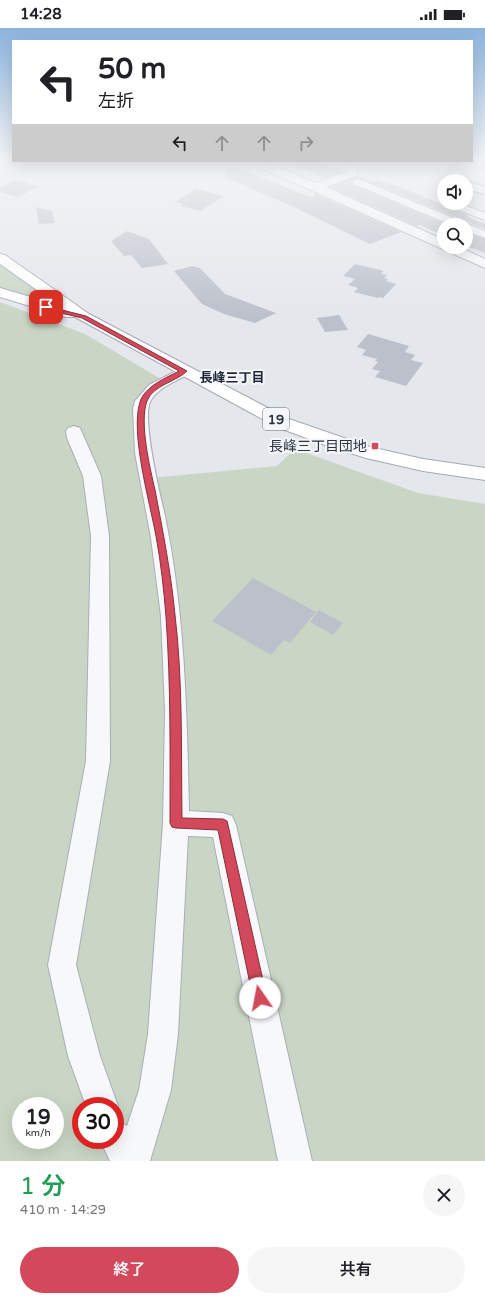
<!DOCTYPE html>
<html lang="ja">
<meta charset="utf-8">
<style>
body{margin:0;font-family:"Varela Round","Noto Sans JP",sans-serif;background:#f6f6f6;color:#202124;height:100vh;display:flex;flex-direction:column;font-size:15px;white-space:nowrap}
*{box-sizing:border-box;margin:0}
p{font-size:13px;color:#757577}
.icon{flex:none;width:22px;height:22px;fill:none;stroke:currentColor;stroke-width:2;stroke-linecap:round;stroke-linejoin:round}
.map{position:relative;height:1133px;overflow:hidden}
.details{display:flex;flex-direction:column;background:#fff;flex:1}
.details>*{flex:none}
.hud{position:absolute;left:12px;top:12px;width:461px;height:122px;border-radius:0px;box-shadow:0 4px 16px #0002;background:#fff;color:#202124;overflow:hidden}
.tools{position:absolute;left:437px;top:146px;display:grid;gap:8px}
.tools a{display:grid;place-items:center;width:36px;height:36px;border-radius:50%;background:#fff;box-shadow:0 4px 16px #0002;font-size:20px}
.speed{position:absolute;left:12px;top:1069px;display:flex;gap:8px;font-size:20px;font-weight:700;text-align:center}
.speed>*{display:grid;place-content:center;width:52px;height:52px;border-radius:50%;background:#fff;box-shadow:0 4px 16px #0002;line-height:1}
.speed small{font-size:10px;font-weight:400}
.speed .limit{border:6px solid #d22;background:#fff;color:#111}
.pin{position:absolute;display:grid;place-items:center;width:34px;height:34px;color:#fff;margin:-17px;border-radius:8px;box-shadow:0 2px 6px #0006}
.me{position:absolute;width:44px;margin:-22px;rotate:348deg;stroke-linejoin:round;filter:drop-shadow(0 0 3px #0008)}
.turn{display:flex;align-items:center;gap:14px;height:84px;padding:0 20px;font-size:18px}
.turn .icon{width:52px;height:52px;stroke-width:2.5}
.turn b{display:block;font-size:28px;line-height:34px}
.lanes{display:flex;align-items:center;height:38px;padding:0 20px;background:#0003;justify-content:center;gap:20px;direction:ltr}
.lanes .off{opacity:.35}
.round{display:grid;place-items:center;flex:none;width:42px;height:42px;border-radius:21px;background:#f6f6f6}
.summary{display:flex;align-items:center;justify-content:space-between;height:68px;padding:0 20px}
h1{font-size:24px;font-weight:600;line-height:30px;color:#1e9e55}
.action{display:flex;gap:8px;margin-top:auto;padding:8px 20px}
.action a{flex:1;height:46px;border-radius:24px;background:#d1495b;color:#fff;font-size:16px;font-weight:600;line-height:46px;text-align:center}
.action a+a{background:#f6f6f6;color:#202124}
.status{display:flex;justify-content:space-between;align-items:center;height:28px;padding:0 20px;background:#fff;direction:ltr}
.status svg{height:11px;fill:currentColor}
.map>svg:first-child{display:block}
.built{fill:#d2d6de}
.green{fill:#c9d6c5;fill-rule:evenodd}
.building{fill:#bbc0ca}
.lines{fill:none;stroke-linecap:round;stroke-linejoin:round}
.minor-casing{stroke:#a9aeb7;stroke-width:2}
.tertiary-casing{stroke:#a9aeb7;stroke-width:2}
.primary-casing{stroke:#a3abb8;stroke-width:2}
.minor{fill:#f7f8fa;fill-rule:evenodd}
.tertiary{fill:#f7f8fa;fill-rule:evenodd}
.primary{fill:#fff;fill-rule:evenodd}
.route{fill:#d1495b;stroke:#882f3b}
.poi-dot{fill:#d1495b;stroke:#f4f6f9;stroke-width:1.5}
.labels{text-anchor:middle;stroke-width:4;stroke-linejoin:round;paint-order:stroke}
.far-neighbourhood-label{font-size:13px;font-weight:bold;fill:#1d2536;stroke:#f4f6f9}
.shield{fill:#f4f6f9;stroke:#676e7b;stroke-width:1}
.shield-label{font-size:13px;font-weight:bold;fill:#2b3445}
.poi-label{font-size:14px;fill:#2b3445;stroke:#f4f6f9;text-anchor:end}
</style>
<div class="status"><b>14:28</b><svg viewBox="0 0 49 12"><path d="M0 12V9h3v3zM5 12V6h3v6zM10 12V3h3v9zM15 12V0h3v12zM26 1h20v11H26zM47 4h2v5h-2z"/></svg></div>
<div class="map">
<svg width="485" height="1133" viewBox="0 0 485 1133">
<rect width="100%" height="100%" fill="#e4e7ec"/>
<path class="built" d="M472,130H485V142L405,150L381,148L346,133H472Z"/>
<path class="green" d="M0,233L58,273L50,277L0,260Z
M0,274L85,306L161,351L147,359L138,371L140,451L277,438L295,421L418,465L485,476V1133H0ZM21,1078H55V1112H21ZM81,1078H115V1112H81Z"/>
<path class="building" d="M287,133H321L343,144L320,152L322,149Z
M229,137L313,170L315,166L401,204L370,216L294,179L224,149Z
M358,147L374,154L377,152L393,157H395L468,187L467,188L485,196V201L359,150L353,151L352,155L353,157L447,197H444V208L420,197L417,198L330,159Z
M15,152L39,158L18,169L0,164V160Z
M196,161L224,168L200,183L181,178L183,176L175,174Z
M36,179L52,183L55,195L39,196Z
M127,203L149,211L168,236L142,240L131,227L124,228L111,213Z
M466,205L485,211V225L466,218Z
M355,236L380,242L383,243L381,246L387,247L384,250L388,251L386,253L396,256L383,270L380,269L378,270L354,264L358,260L348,257L355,251L343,248Z
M192,238L200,240L225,266L276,285L255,295L224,286L202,276L174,243Z
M339,287L348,302L325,304L317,290Z
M368,306L409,318L405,324L415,327L411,332L423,335L406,358L375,349L380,343L372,341L378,334L375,333L377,331L362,327L366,322L357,319Z
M253,550L316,584L290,615L284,612L271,627L212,593Z
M319,582L343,595L333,607L310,594Z"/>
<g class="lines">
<g class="minor-casing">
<path id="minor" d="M358,151L485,203V210L466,203V197H451L354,156L353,154L354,152Z
M469,154L485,159V166L466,161V155Z
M445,175H459L485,185V192L446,177Z
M184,339L189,340L191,343L189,346C177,353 157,360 150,374C142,392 160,466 165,488C185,585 187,684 189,783L223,785L232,788L236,797L312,1133H278L213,809L188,808L178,1006L171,1062L150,1133H110L100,1112H115V1092L127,1098L139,1062L148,1006L163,795L165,683L161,588L151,510L135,425L133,381L135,373L149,357Z
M74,398L80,400L101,448L109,508L110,733L76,937L100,1028L118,1078L115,1086V1078H86L68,1028L48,937L86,733L91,508L83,448L67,410L66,403L68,400Z"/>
</g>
<g class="tertiary-casing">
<path id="tertiary" d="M249,133H263L316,155L347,144L327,133H341L356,140L357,146L356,148L326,159L444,212V219H459L485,231V240L250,135Z"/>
</g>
<g class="primary-casing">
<path id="primary" d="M0,226L5,227L89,286L289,391L370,419L423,431L485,440V452L423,443L366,430L325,417L277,399L75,289H66L0,269V260L58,277L0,236Z"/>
</g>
<use href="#minor" class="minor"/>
<use href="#tertiary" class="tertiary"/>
<use href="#primary" class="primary"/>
</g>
<linearGradient id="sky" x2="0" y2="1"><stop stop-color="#8bb4dd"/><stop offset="0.45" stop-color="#f3f4f6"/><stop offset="1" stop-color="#f3f4f6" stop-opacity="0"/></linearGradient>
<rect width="485" height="289" fill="url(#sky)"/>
<path class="route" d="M46,278L86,288L187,343C176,354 153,357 147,373C139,394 150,440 155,462C163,504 171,545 175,587C183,654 181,722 182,790L223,791L227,793L228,797L267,970L265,974L260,976L255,974L253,970L218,802L176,800L172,799L170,795C170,726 171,658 166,589C164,563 161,535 156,508C150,475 130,405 140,374C145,358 166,350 179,343L82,290L44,281L43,279Z"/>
<rect class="poi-dot" x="371" y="414" width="8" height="8" rx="2"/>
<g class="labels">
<g class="far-neighbourhood-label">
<text x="232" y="354">長峰三丁目</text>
</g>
<rect class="shield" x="263" y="380" width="26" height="22" rx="3"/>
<g class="shield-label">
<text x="276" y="396">19</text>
</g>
<g class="poi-label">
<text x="367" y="423">長峰三丁目団地</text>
</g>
</g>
</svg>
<div class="tools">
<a><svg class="icon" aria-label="sound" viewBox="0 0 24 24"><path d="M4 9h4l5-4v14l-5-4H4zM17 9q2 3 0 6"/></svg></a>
<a><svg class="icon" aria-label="search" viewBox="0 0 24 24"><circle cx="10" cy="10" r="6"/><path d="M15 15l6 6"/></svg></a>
</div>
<div class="speed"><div>19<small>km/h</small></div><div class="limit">30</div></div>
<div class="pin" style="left:46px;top:279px;background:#d93025"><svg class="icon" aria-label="arrive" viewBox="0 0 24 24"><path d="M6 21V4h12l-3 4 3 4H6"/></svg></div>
<svg class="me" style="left:260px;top:970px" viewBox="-20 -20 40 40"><circle r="19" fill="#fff"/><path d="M0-13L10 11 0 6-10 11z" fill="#d1495b"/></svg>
<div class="hud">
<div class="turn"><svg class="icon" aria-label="left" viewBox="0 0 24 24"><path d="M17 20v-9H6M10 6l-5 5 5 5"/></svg><div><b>50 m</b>左折</div></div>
<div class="lanes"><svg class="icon" aria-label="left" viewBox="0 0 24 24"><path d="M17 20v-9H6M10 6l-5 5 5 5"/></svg><svg class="icon off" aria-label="ahead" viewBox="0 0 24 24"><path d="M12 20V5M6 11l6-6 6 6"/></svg><svg class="icon off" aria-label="ahead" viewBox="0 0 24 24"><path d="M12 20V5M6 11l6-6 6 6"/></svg><svg class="icon off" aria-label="right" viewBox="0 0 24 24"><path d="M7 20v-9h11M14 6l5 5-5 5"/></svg></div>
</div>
</div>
<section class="details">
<div class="summary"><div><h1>1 分</h1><p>410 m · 14:29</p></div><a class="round"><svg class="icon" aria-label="close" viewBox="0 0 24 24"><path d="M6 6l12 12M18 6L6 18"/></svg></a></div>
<div class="action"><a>終了</a><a>共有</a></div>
</section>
